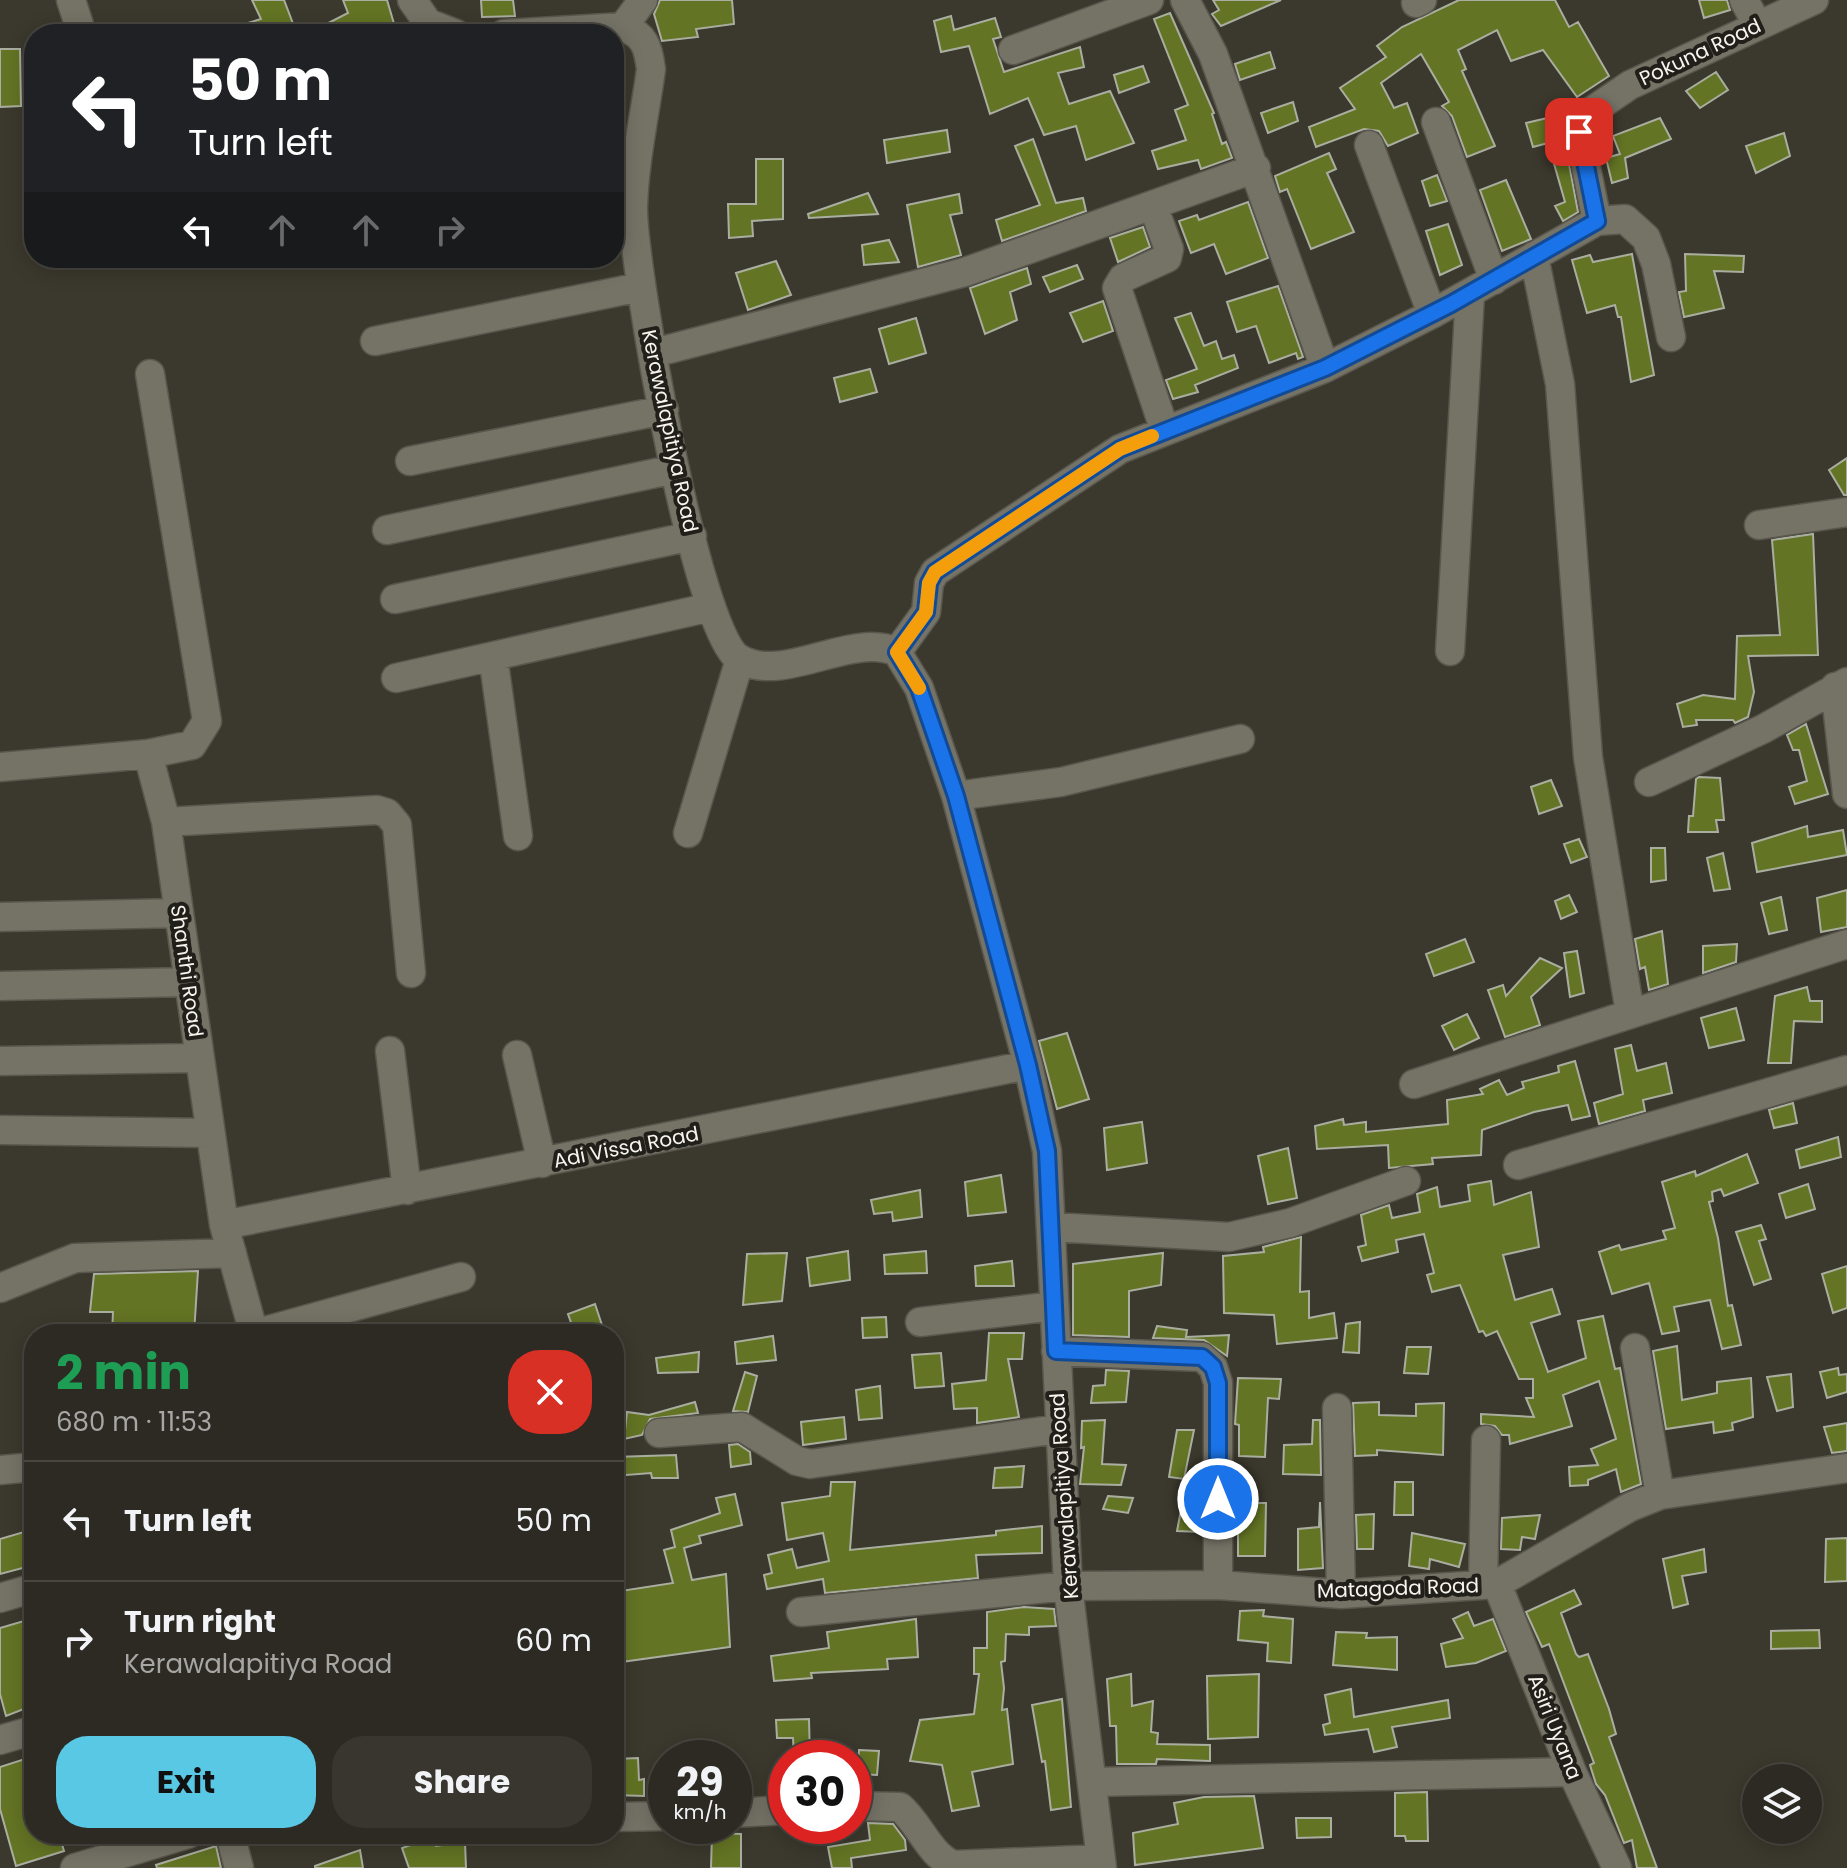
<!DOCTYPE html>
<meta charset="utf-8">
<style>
body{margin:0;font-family:Poppins,sans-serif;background:#38362f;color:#f1f3f6;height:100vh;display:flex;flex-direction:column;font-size:30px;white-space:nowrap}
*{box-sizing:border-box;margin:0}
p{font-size:26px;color:#a6a7a5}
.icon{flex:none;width:44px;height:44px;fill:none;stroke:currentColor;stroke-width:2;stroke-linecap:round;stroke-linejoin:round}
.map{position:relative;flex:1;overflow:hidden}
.panel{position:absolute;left:24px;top:1324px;width:600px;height:520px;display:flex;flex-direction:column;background:#2c2a22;border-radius:32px;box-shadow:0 4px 20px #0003,0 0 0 2px #484640}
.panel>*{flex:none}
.guide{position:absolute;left:24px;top:24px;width:600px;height:244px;border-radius:32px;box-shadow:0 4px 20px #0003,0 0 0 2px #484640;background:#202124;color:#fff;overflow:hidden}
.tools{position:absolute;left:1742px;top:1764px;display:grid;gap:16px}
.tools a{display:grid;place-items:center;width:80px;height:80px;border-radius:50%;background:#2c2a22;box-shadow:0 4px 20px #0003,0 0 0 2px #484640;font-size:40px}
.speed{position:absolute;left:648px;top:1740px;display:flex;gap:16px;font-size:40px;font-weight:700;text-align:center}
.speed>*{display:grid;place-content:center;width:104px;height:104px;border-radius:50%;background:#2c2a22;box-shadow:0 4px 20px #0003,0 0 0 2px #484640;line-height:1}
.speed small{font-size:20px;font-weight:400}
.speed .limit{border:12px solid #d22;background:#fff;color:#111}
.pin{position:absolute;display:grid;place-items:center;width:68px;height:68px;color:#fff;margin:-34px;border-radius:16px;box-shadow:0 4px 12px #0006}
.me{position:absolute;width:88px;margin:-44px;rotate:0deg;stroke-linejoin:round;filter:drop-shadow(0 0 6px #0008)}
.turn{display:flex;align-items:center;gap:28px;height:168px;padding:0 32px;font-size:36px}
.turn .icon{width:104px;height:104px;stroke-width:2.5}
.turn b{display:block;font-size:56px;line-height:68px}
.lanes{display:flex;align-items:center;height:76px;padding:0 32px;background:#0003;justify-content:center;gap:40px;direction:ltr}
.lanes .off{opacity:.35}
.round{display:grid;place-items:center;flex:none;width:84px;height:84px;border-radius:32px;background:#38362f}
.headline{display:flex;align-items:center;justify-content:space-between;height:136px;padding:0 32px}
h1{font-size:48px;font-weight:700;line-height:60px;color:#1e9e55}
.action{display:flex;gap:16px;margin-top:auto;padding:16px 32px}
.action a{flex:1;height:92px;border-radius:32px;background:#59c8e5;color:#111;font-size:32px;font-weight:700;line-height:92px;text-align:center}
.action a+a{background:#38362f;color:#f1f3f6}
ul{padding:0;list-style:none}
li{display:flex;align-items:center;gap:24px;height:120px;padding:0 32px;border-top:2px solid #484640}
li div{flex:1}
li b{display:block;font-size:30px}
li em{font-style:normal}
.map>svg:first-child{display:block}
.building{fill:#637424;stroke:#aaaea0;stroke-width:2}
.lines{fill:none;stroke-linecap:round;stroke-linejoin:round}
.minor-casing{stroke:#59564d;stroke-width:31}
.minor{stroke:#757266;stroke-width:28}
.route-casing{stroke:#114b97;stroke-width:20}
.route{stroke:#1a73e8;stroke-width:14}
.slow{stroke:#f59e0b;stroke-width:14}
.labels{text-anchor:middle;stroke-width:8;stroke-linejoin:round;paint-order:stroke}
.street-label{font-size:20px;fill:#f6f4ed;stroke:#211f1a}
</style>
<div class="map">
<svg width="1847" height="1868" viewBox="0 0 1847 1868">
<rect width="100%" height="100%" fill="#3b382d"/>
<path class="building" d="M252,0H284L297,34H226L225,30L261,19Z
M343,0H387L395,27L382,34H307L348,13Z
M481,0H513L515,16L482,17Z
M660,0H732L734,24L696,29L698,37L662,41L654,14Z
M1213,0H1281L1221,26L1212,14L1219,10Z
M1459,0H1555L1569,27L1578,22L1609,76L1577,97L1543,50L1511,61L1497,30L1458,50L1466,69L1462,71L1495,146L1467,157L1452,116L1442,106L1449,102L1421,54L1381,83L1394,108L1407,103L1418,133L1388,146L1379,131L1364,129L1316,147L1309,127L1355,109L1340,88L1386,57L1377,46L1402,27Z
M1699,0H1727L1730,10L1704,18Z
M1170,13L1214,113L1212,114L1222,144L1226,142L1232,158L1201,169L1198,160L1158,169L1152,151L1186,140L1175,110L1188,105L1154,19Z
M951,16L954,30L995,18L1001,37L993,39L1004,72L1080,47L1084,67L1058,73L1069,104L1110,91L1134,143L1086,160L1076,126L1044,135L1028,98L990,114L969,46L941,52L934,21Z
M0,49H20L21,106L0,107Z
M1270,52L1275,68L1240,80L1235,64Z
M1143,66L1149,82L1119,93L1114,75Z
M1716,72L1728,90L1700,108L1686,91Z
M1293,102L1298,121L1268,133L1261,113Z
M1560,115L1578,212L1563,221L1555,206L1565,202L1548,143L1533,147L1526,123Z
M1660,118L1671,139L1625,158L1628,178L1612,183L1606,158L1620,154L1613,136Z
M947,130L950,152L887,163L884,140Z
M1784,133L1790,156L1756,173L1746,146Z
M1033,139L1056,203L1083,198L1086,211L1002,241L996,220L1040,205L1015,146Z
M1329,153L1336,169L1327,173L1354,232L1311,249L1287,189L1280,192L1275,176Z
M756,159H783V219L752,221L753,236L729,238L728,204H756Z
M1437,175L1447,201L1430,206L1422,181Z
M1506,180L1531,239L1502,251L1480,190Z
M868,193L878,214L809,218L808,214Z
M959,194L962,213L950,215L961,255L918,267L907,205Z
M1248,202L1268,258L1226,274L1214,244L1191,253L1179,221L1197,215L1199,220Z
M1448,224L1462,265L1440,275L1426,231Z
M1143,227L1150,247L1118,262L1110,238Z
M889,240L899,262L864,265L862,245Z
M1632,254L1654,375L1631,382L1621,317H1618L1615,305L1587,313L1572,260L1590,255L1593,262Z
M1685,254L1744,256L1743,272L1714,271L1724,308L1684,317L1679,292L1686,291Z
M776,261L791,295L748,310L736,273Z
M1077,265L1083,279L1050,292L1043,277Z
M1027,268L1031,284L1010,292L1017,320L985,334L970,288Z
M1278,286L1303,357L1298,359L1296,353L1269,363L1256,326L1237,332L1227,302Z
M1103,301L1113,331L1083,342L1070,313Z
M1191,313L1204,346L1216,341L1222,359L1234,355L1238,368L1195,385L1198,392L1173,399L1166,380L1197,369L1175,318Z
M916,318L926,353L889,364L879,329Z
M870,369L877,392L840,402L834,378Z
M1847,458V495H1844L1829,470Z
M1813,534L1818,655L1748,656L1754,692L1748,717L1735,723L1733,720H1696L1697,725L1683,727L1677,704L1703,695L1735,699L1737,636L1780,635L1772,540Z
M1806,724L1828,794L1795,804L1789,787L1807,781L1799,750H1793L1787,735Z
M1699,777L1720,778L1724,820H1716L1718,832H1688L1689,816H1693L1696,779Z
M1551,780L1562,806L1539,814L1531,787Z
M1807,826L1808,837L1843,830L1847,855L1757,872L1752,843Z
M1579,839L1587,857L1571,863L1564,844Z
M1651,848H1665L1666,880L1651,882Z
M1723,853L1730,889L1714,891L1707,858Z
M1847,890V927L1821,932L1817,898Z
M1569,895L1577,912L1561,919L1555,901Z
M1781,897L1787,930L1769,934L1761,903Z
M1662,931L1668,984L1649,990L1645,967L1640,969L1635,939Z
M1465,939L1474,962L1434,976L1426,954Z
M1737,944L1736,962L1703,973V946Z
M1577,951L1584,993L1570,997L1564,953Z
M1540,958L1562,968L1531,997L1540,1025L1505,1037L1488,990L1503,985L1506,996Z
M1807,987L1810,1001H1822V1022L1794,1021L1791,1063H1768L1775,996Z
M1736,1008L1744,1040L1709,1048L1701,1018Z
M1467,1014L1479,1038L1454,1050L1442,1026Z
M1067,1033L1089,1099L1057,1109L1039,1041Z
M1631,1045L1637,1071L1666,1063L1672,1093L1643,1100L1645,1111L1599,1124L1594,1103L1623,1094L1615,1049Z
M1575,1061L1590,1116L1572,1120L1568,1105L1534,1112L1482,1130L1481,1155L1432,1158L1433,1164L1389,1168L1388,1145L1317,1149L1315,1126L1343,1119L1344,1125L1366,1122V1132L1448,1124L1447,1100L1483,1094L1480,1089L1499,1080L1507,1095L1524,1088L1522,1082L1559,1072L1558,1066Z
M1793,1103L1797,1123L1774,1128L1769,1110Z
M1142,1122L1147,1163L1107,1170L1104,1128Z
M1838,1137L1841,1157L1800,1168L1796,1150Z
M1288,1148L1297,1198L1268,1204L1258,1156Z
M1747,1154L1758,1183L1724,1196L1721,1189L1712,1192L1713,1201L1709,1202L1718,1238L1728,1306L1732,1305L1741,1345L1722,1349L1710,1300L1674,1307L1679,1331L1662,1334L1649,1283L1612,1294L1599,1252L1619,1245L1621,1250L1666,1239L1663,1231L1675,1228L1662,1182L1695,1171L1696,1176Z
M1001,1175L1006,1212L968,1216L965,1182Z
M1491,1181L1494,1205L1531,1192L1539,1247L1503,1255L1515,1300L1552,1289L1560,1314L1531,1323L1548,1372L1586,1358L1578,1321L1603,1316L1615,1369L1620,1368L1641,1484L1621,1492L1616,1469L1588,1480V1485L1570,1486L1569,1467L1598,1465L1591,1449L1616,1439L1599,1381L1563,1395L1572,1426L1510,1444L1509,1435H1502L1495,1426L1481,1424V1414L1534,1417L1526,1398H1533V1379H1519L1497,1331L1486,1336L1483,1331L1479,1332L1460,1285L1432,1292L1427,1275L1434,1273L1424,1234L1396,1240L1398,1252L1362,1261L1358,1247L1366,1245L1361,1215L1389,1205L1392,1218L1420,1212L1417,1194L1437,1187L1440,1207L1470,1201L1468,1185Z
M1808,1184L1815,1209L1786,1218L1779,1194Z
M920,1190L922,1217L893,1221L892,1212L874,1214L871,1200Z
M1761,1225L1766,1239L1759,1241L1771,1279L1754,1285L1736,1232Z
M1301,1237L1300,1292L1309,1291V1318L1334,1313L1337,1338L1277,1344L1274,1315L1224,1313L1223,1256L1264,1252L1263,1247Z
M848,1251L850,1280L810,1286L807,1258Z
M926,1251L927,1273L885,1274L884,1255Z
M787,1253L782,1301L743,1305L747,1254Z
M1163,1253L1161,1285L1129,1291V1337L1073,1335V1264Z
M1012,1261L1014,1286H976L975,1266Z
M1847,1266V1308L1833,1313L1822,1274Z
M198,1271L194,1334H112L113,1312H90L94,1274Z
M595,1304L602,1325L575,1334L568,1314Z
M886,1317L887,1337L863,1338L862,1318Z
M1360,1322L1359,1353L1343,1352L1346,1324Z
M1157,1326L1187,1330L1186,1337L1229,1335L1227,1356L1204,1340L1153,1338Z
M989,1333H1024L1022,1359H1008L1019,1417L977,1423V1408L954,1409L952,1384L986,1380Z
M773,1336L776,1360L737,1364L735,1342Z
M1677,1346L1682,1400L1717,1393V1382L1751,1378L1753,1417L1732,1423L1733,1430L1714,1433L1713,1422L1666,1429L1653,1351Z
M1407,1347H1431L1428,1374L1404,1373Z
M699,1352L698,1372L658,1373L656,1358Z
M941,1353L944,1386L915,1388L912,1355Z
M1838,1368L1839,1375L1847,1374V1392L1827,1398L1820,1372Z
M1106,1370L1129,1371L1126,1402L1091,1403L1093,1386L1105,1385Z
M745,1372L757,1376L748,1412L733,1411Z
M1791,1374L1793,1407L1777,1411L1767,1377Z
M1238,1378L1281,1379L1279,1399L1268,1398L1265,1457L1239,1456V1425L1235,1424Z
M880,1386L882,1418L859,1420L856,1390Z
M695,1402L698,1413L650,1419L642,1435L624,1439L627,1412L649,1415Z
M1379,1402V1415L1416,1416V1404L1444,1403L1443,1455L1377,1450V1455L1355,1456L1353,1403Z
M844,1417L846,1439L803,1445L801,1422Z
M1105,1420L1102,1464L1126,1465L1121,1485L1080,1484L1084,1447L1081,1448L1082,1421Z
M1313,1420H1320L1321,1475L1283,1474L1284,1445L1312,1444Z
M1847,1423V1451L1832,1453L1824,1427Z
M1177,1430H1194L1184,1479L1169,1477Z
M738,1444L750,1452L751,1464L731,1467L729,1445Z
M676,1455L678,1478H652L651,1473L614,1476V1457Z
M1024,1466L1022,1487L993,1488L995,1468Z
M831,1482H855L850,1550L996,1535V1531L1042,1526V1553L976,1555L978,1578L825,1593L823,1579L767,1589L764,1575L772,1573L768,1555L792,1549L797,1568L829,1561L823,1533L787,1540L782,1503L830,1496Z
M1395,1482H1413V1515H1394Z
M735,1494L742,1525L699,1536L701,1543L684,1548L692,1580L726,1574L730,1647L614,1663V1592L673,1583L664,1550L675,1547L671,1530L720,1513L716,1498Z
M1108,1496L1133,1498L1128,1513L1103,1509Z
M1320,1502L1323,1568L1298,1570V1529L1319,1527Z
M1238,1503H1266L1265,1556H1238Z
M1181,1510L1201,1511V1532L1177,1531Z
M1374,1514L1373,1549H1357L1356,1515Z
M1540,1515L1535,1539L1522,1537L1520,1550L1501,1549L1502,1518Z
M34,1529V1565L0,1574V1539Z
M1412,1533L1465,1544L1459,1567L1430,1559L1429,1569L1409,1566Z
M1847,1538V1581L1825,1582L1826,1539Z
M1704,1549L1706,1572L1682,1576L1688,1604L1673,1608L1663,1559Z
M1574,1590L1581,1604L1561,1613L1576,1654L1579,1657L1588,1654L1609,1709L1616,1734L1609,1737L1657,1868H1637L1632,1840L1624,1843L1605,1795L1596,1784L1590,1765L1594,1763L1549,1644L1542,1647L1526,1612Z
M1024,1607L1054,1609L1056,1626L1029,1627V1635L1006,1634L1005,1661L1001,1662L1004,1688L1002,1710L1007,1709L1013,1764L972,1772L979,1806L952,1811L942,1765L910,1761L920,1720L974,1714L979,1674H974V1648H987V1612Z
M1264,1610L1263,1616L1293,1619L1291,1663L1267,1661L1268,1643L1238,1640L1240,1611Z
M1468,1612L1474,1626L1493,1619L1506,1651L1476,1663L1446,1667L1441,1644L1463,1638L1453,1619Z
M34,1618V1705L6,1716L0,1694V1628Z
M916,1619L918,1657L887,1659L888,1669L811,1673L812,1678L774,1681L771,1656L829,1648L827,1632Z
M1819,1630L1820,1648L1771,1649V1631Z
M1336,1632L1367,1633L1366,1638L1397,1637V1670L1333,1665Z
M1131,1674L1132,1706L1153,1701L1151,1732L1158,1733L1157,1744L1210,1745V1761L1157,1759L1156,1764H1117L1116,1726H1110L1107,1679Z
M1259,1674L1258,1737L1208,1739L1207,1676Z
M1351,1689L1354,1717L1448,1700L1450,1718L1392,1727L1397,1747L1374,1752L1368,1729L1325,1735L1323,1725L1330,1723L1325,1695Z
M1062,1699L1071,1807L1051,1810L1045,1761L1042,1762L1032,1705Z
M809,1719L810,1758H794L793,1738H777L776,1720Z
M859,1750L879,1751L877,1775L857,1774Z
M31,1757L34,1834H59L64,1851L16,1866L0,1809V1767Z
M638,1758L639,1780L644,1779V1796L614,1795V1759Z
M1427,1792L1428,1841H1406L1405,1836H1395V1793Z
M1254,1796L1263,1848L1135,1865L1133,1833L1178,1824L1174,1803L1204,1797Z
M1296,1818H1331V1837L1297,1838Z
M868,1823L893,1824L905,1840L906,1850L851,1858L852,1868H832L828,1847L870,1840Z
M712,1833L741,1834V1868H711Z
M433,1837L436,1846L465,1842L466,1868H409L402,1848Z
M216,1846L221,1868H157L156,1865Z
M360,1850L363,1868H315V1866Z"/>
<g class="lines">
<g class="minor-casing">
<path id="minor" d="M71,0L82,34
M412,0L428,23L456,34
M1185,0L1213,54L1325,368
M1744,0L1757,24
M1416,3L1422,0
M623,27L643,0
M504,34L623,27C645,35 648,47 651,69C645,114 634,162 633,208C633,269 696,630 738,658C782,686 850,631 897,652L919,688L956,796L1028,1065L1047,1151L1068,1586L1102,1868
M1013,50L1149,0
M1436,122L1494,280
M1369,145L1432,314
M1153,206L1169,249L1167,258L1123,278L1117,288L1165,431
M1597,221L1625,219L1646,238L1656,264L1671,337
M1534,256L1560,384L1588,757L1630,1013
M375,341L640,287
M654,353L965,272L1256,168
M410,461L664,410
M1759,525L1847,512
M387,530L675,469
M395,599L692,536
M1450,651L1470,294
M897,652L926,612L929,583L935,572L1120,449L1325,368L1432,314L1597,221L1579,132L1583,117L1630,85L1814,0
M493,656L518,836
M396,678L711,607
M1835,687L1847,794
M148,754L192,745L207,721L150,374
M0,767L148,754L166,822L224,1225L254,1334
M1649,782L1763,729L1847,682
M956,796L1061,782L1240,739
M166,822L377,810L387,813L397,825L411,973
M688,833L740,659
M0,917L178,913
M0,986L188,982
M390,1051L407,1190
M517,1055L542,1163
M0,1061L199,1058
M1414,1084L1847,944
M0,1130L209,1133
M1518,1165L1847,1070
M224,1225L1028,1065
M1052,1227L1229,1237L1290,1223L1406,1181
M0,1288L75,1258L232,1253
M920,1322L1054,1306
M254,1334L461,1277
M1635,1348L1660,1495
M1056,1351L1202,1357L1213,1367L1218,1383V1585
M1337,1408L1341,1594
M659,1433L742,1427L797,1461L810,1464L1058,1429
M0,1470L34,1467
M1497,1584L1572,1772L1617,1868
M1483,1585L1486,1440
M0,1598L34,1588
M801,1612L1068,1586L1218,1585L1341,1594L1497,1584L1630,1507L1660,1495L1847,1468
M0,1740L34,1730
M1092,1782L1572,1772
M854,1806L900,1807C920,1824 928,1853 953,1865L1101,1859
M734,1813L786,1810
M614,1817L666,1816
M230,1834L239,1868
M75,1868L188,1834"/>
</g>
<use href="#minor" class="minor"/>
</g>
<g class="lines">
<g class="route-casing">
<path id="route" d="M1218,1499V1383L1213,1367L1202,1357L1056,1351L1047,1151L1028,1065L956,796L919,688L897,652L926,612L929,583L935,572L1120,449L1325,368L1451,304L1597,221L1579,132"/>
</g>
<use href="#route" class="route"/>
<path class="slow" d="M919,688L897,652L926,612L929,583L935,572L1120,449L1152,436"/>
</g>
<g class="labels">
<g class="street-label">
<text transform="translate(1700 52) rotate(-25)" y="7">Pokuna Road</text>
<text transform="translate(670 431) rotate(78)" y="7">Kerawalapitiya Road</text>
<text transform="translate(187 971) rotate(82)" y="7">Shanthi Road</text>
<text transform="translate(626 1147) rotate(-11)" y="7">Adi Vissa Road</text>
<text transform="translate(1064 1496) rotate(-94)" y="7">Kerawalapitiya Road</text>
<text transform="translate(1398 1588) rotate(-2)" y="7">Matagoda Road</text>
<text transform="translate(1555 1727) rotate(68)" y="7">Asiri Uyana</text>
</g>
</g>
</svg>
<div class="tools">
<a><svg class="icon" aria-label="layers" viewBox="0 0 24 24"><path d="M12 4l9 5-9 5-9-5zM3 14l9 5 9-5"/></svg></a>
</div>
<div class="speed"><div>29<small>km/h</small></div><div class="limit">30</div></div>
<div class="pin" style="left:1579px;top:132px;background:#d93025"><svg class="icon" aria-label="arrive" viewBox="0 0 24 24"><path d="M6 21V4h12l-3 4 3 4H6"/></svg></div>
<svg class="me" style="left:1218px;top:1499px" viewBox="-20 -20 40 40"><circle r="17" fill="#1a73e8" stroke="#fff" stroke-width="3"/><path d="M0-11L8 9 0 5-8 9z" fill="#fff"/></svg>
<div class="guide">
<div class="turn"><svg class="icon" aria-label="left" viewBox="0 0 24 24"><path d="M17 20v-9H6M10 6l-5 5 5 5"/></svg><div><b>50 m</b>Turn left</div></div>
<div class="lanes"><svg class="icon" aria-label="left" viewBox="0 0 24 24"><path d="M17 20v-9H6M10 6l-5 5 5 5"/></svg><svg class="icon off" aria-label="ahead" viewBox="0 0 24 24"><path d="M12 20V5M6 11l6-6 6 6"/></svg><svg class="icon off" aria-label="ahead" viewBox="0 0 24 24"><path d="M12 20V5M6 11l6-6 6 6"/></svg><svg class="icon off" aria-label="right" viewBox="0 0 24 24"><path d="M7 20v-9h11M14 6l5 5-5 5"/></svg></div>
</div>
<section class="panel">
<div class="headline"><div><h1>2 min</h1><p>680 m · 11:53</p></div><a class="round" style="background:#d93025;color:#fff"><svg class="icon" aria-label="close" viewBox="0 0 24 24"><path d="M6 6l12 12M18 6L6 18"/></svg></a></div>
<ul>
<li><svg class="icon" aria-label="left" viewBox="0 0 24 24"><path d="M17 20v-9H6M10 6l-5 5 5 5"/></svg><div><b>Turn left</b></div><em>50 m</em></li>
<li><svg class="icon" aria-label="right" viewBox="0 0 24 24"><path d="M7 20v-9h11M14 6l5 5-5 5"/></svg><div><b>Turn right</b><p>Kerawalapitiya Road</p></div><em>60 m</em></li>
</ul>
<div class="action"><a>Exit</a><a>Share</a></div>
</section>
</div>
